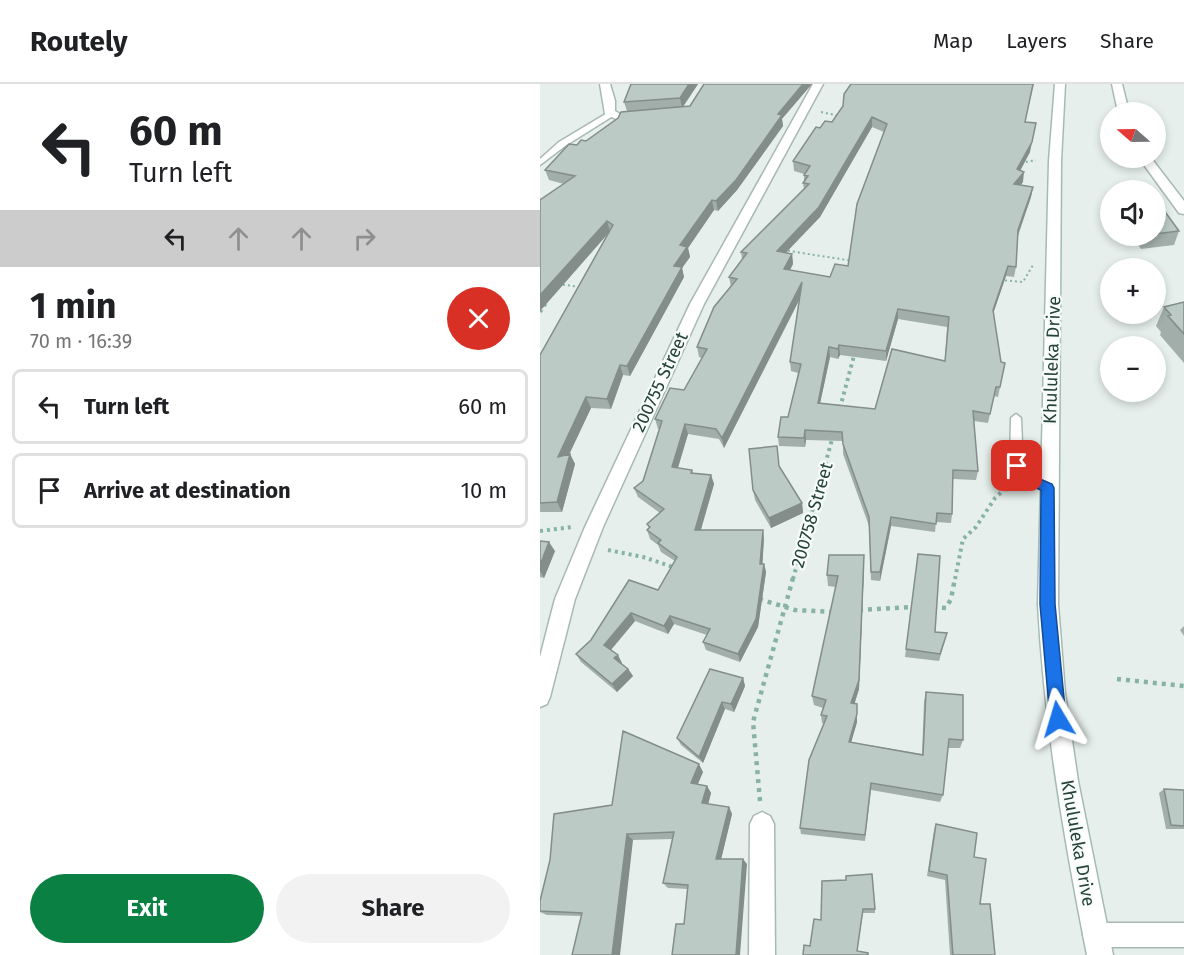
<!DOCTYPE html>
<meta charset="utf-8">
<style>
body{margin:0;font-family:"Fira Sans",sans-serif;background:#f2f2f2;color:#202124;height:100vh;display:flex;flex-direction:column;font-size:22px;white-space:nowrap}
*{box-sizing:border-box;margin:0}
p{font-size:20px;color:#757577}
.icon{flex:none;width:33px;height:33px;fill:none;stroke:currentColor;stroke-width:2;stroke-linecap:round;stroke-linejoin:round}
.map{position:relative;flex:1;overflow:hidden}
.details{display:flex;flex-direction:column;background:#fff;width:540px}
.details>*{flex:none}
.hud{background:#fff;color:#202124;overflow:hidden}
.needle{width:39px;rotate:290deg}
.buttons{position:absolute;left:560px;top:18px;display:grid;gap:12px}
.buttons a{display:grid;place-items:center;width:66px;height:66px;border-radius:50%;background:#fff;box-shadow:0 3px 9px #0003;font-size:30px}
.pin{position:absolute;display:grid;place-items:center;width:51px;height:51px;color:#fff;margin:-26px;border-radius:12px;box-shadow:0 3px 9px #0006}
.me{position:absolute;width:66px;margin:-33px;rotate:353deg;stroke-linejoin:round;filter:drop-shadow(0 0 4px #0008)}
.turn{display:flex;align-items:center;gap:21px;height:126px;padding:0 30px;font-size:27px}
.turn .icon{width:78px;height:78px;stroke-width:2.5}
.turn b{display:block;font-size:42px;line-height:51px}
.lanes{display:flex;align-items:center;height:57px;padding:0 30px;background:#0003;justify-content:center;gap:30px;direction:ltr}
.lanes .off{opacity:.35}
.round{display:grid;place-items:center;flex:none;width:63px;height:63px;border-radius:32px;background:#f2f2f2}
.overview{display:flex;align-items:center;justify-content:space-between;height:102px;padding:0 30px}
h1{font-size:36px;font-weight:700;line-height:45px}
.cta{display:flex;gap:12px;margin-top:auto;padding:12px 30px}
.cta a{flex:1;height:69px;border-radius:36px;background:#0b8043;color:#fff;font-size:24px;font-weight:700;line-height:69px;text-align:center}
.cta a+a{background:#f2f2f2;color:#202124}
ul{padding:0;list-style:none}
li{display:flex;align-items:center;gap:18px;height:75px;margin:0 12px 9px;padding:0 18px;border:3px solid #e0e0e0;border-radius:9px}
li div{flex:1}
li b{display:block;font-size:22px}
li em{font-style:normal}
header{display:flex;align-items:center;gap:36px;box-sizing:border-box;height:84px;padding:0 30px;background:#fff;border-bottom:2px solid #e0e0e0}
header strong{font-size:28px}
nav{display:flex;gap:33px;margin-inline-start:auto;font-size:21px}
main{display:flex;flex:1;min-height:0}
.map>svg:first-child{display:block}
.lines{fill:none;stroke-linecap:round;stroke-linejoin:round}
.lane-casing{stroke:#a8b8b2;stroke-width:3}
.street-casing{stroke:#a8b8b2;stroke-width:3}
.secondary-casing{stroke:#a4bbb3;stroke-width:3}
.path-far2{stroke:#86b3a5;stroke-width:2;stroke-dasharray:2 3;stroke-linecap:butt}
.path-far1{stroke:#86b3a5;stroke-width:4;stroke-dasharray:3 4;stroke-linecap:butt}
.path{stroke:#86b3a5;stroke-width:4.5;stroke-dasharray:4 5;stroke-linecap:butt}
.lane{fill:#fff;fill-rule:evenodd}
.street{fill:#fff;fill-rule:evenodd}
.secondary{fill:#fff;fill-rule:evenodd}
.wall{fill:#a1aea9;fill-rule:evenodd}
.shaded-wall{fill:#838d89}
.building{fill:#bbcac4;stroke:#838d89;stroke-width:1.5;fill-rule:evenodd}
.route{fill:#1a73e8;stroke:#114b97;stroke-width:1.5}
.labels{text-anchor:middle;stroke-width:4.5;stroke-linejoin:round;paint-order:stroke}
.street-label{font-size:18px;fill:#24423a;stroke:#f7fbf9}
</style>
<header>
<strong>Routely</strong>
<nav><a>Map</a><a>Layers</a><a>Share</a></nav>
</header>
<main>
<section class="details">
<div class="hud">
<div class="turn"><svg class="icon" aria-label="left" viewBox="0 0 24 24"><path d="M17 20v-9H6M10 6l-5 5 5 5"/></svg><div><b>60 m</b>Turn left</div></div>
<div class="lanes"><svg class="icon" aria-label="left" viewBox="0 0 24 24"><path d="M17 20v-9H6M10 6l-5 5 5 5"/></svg><svg class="icon off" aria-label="ahead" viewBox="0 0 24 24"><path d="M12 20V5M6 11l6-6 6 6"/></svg><svg class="icon off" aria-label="ahead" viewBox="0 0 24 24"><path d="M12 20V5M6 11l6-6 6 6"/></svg><svg class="icon off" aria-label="right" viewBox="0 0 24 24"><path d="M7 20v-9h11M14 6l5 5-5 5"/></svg></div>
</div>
<div class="overview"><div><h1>1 min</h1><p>70 m · 16:39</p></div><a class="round" style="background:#d93025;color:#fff"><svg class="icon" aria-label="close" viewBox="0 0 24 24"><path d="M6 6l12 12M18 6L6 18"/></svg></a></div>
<ul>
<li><svg class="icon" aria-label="left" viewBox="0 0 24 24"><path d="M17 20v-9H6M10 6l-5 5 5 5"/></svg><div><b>Turn left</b></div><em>60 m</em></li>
<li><svg class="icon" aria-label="arrive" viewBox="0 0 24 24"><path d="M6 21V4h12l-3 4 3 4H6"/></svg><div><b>Arrive at destination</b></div><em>10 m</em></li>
</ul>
<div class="cta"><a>Exit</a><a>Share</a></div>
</section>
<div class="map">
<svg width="644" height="871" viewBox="0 0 644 871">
<rect width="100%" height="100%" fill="#e6efeb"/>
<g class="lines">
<g class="lane-casing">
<path id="lane" d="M69,28L76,30L25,62L0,81V75L19,58Z
M476,330L481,334L483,383L485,389L512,400L514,403L512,406L508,408L477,395C468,377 471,354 471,334Z"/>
</g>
<g class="street-casing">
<path id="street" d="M60,0H70L75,17V27L80,30L106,31V35L78,36L65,30Z
M273,0H283L164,220L63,443L35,515L10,613L7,620L0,623V573L15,515L45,443L150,220Z
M572,0H582L589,28H578Z
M599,74H611L644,117V130L639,129Z
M222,728L230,732L234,740L235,871H209L210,740L214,732Z
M555,839H644V863H555L546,860L543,851L546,842Z"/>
</g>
<g class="secondary-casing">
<path id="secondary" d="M515,0H525L521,77L518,520L525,609L538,697L573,871H547C524,755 504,639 498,520L509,77Z"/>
</g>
<path class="path-far2" d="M281,28L300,32
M481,79L496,76
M243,166L313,177
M460,196L483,198L493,181
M18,200L40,203"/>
<path class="path-far1" d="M0,228L6,219
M300,324L315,268
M0,447L32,443
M68,466L103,473L136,484
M253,495L293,352
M415,495L423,455L436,443L455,414L468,402"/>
<path class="path" d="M219,515L255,526L293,528
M393,523L406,524L411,515L415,494
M319,526L374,523
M577,595L644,602
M220,717L213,638L253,494"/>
<use href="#lane" class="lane"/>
<use href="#street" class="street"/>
<use href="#secondary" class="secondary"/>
</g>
<path class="wall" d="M158,0L143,23L242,35L243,42L197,106L178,127L174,126L148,164L150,173L142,184L144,193L90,292L83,291L71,325L51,324L29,371L30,370L35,380L22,428H0V271L67,151L0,227L24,100L9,96L5,86L37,61L46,57L78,34L87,27L84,18Z
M311,0H494L485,38L490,68L480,86L483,98L480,101L493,103L491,113L478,152L476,183L474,193L466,192L453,229L461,278L465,279L458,313L454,312L448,339L434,337L438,387L436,396L413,395L412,430L411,439L396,438L395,448L351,442L340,497L331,496L329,442L303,370V357L266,356L265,363L239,362L238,353L248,333L258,289L251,287L250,278L260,215L184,364L179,355L148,350L138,384L152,386L153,389L171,391L174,400L161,446L224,454L222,480H224L226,488L218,543L200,578L166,566L163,558L167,551L134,540L128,550L95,537L71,566L82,579L81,580L88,585L93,592L77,608L41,578L36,570L118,506L135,477L121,468L118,461L110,455L107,446L109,444L107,440L120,429L98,413L94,404L103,397L119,345H118L115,335L144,306L162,274L159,273L157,263L191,203L189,193L202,176L201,168L264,105L263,99L264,97V90L254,87L253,77L280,44L292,38L303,22ZM332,43L344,48L308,182L290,193L250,186L253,180L252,170L246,168L280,133ZM358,235L407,243L405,277L335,325L280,319L290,273L298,275L300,271L346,277Z
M615,114L639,147L634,161L601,165L592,152H615Z
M644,218V279L620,251L621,248L616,242L624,223Z
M213,406L262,419L263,429L231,444L215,416Z
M0,457L15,467L4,494L0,493Z
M324,483L319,605L314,620L317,638L311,658L382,670L384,617L386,608L423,656L420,664H408L403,711L400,718L331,706L325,757L261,750L260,744L284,640L282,639L281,631L283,624L274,621L272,612L296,503L288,502L287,491Z
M644,542V552L640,546Z
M405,557L399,577L365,573L366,565Z
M203,594L205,602L194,628L185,625L163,679L141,661L137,654Z
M163,688L158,700L167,702L171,709L168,720L189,723L192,730L181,775L207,780L144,840L148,805L128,804L123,799L132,755L93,756L41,832L7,831L0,828V817L72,721Z
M624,705L644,706V745H626L619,709Z
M396,740L434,773L440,820L455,871H410L405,796L387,792L394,746Z
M306,796L335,825V829H323L317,867L270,862L281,836Z"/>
<path class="shaded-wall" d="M149,0H158L142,24L140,14Z
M263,0H272L242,35L243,42L197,106L178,127L176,117L238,30Z
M332,33V43L280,133L238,177L237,167Z
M496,39L490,68L476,95L477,85Z
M484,88L483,98L473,111L474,100Z
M493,103L491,113L476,156L478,146Z
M172,116L174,126L148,164L150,173L142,184L144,193L90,292L87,282L134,182L140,161Z
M67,137L70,147L0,227V211Z
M252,170L253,180L245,195L244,185Z
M468,182L466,192L451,236L453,226Z
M262,198L263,208L184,364L182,354Z
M358,225V235L346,277V267Z
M299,261L300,271L298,275V265Z
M289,263L290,273L278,329V319Z
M80,281L83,291L71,325L67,315Z
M46,313L51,324L23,383L18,373Z
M145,340L148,350L135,393L132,383Z
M265,346L266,356L265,363L264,354Z
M30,370L35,380L22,428L17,418Z
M171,391L174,400L158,455L155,446Z
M262,419L263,429L231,444L229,434Z
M351,433V442L340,497V488Z
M223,446L224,454L222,488L220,480Z
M9,458L15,467L4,494L0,487V481Z
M224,480L226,488L218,543L200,578L198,570Z
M324,483L319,605L312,628L311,619Z
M91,529L95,537L69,568L64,561Z
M130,532L134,540L128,550L124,542Z
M78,571L82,579L79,582L74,574Z
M88,585L93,592L77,608L72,600Z
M203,594L205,602L194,628L191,620Z
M182,618L185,625L163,679L159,673Z
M317,620V638L309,666V658Z
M159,680L163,688L155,706L151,699Z
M167,702L171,709L167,725L162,719Z
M189,723L192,730L180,780L176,775Z
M87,750L93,756L80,871H72Z
M203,775L207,780L200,871H196Z"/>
<path class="building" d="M91,0H149L140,14L84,18Z
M164,0H263L238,30L242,31L196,96L176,117L172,116L140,161L147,163L134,182L142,183L87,282L80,281L67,315L46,313L18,373L30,370L17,418L0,419V271L73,141L67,137L0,211V116L35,92L5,86L29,60L37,61L41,56L46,57L78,34L81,28L150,22Z
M311,0H493L485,38L496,39L492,58L477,85L484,88L474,100L493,103L478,146L476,183L468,182L453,226L461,278L465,279L460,303H456L450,330L433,327L438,387L413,386L412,430L397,429L396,440L351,433L340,488H331L329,433L303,360L302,348L265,346L264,354L238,353L241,333H248L261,280L250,278L262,198L182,354L176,345L145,340L132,383L152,386L151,389L171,391L155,446H223L220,480H224L216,535L198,570L163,558L170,545L130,532L124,542L91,529L64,561L78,571L74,574L88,585L72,600L36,570L51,556L89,496L118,506L137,473L118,459L121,456L107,446L110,443L107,440L124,425L94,404L103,397L122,337L115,335L130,304L144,306L167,265L157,263L174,223L197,195L189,193L207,169L201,168L269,100L263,99L268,92L264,91L270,82L253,77L276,43L280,44L285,37L292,38L303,22L304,10ZM332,33L347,40L317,120L308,182L295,180L290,193L244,185L252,170L237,167L279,123ZM358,225L409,233L405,277L352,265L335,325L278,319L289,263L298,265L299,261L346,267Z
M615,114L639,147L615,150Z
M644,218V250L628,232L631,231L624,223Z
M237,362L239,382L262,419L229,434L213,406L209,365Z
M0,457L9,458L0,481Z
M378,470L400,472L395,548L407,549L400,570L366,565Z
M289,471H324L319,596L311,619L317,620V630L309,658L383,671L386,608L423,611V656L409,655L403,711L331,699L325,751L260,744L269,676L287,632L281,631L286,616L272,612L298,492L287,491Z
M170,585L203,594L191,620L182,618L159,673L137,654Z
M83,647L159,680L151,699L167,702L162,719L189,723L176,775H203L196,871H132L136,840H144L148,801L123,799L134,748L87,750L72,871H32L42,829L0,827V817L10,776L14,730L72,721Z
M624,705L644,706V742L631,741Z
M396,740L437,749L434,773L446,775L440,820H450L455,871H413L407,791L389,787Z
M332,790L335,825H323L317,867L328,869V871H263L264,861L270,862L274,835L281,836L282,797L306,796V792Z"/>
<path class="route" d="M477,377L481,379L486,389L512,400L514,404L515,520L526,635L523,641L518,643L512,641L510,635L500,520L501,406L476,396L470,382Z"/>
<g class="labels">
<g class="street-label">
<text transform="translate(512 276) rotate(-88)" y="6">Khululeka Drive</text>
<text transform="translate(120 298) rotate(-65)" y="6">200755 Street</text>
<text transform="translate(272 431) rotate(-74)" y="6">200758 Street</text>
<text transform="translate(538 759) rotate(80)" y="6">Khululeka Drive</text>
</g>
</g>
</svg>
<div class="buttons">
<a><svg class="needle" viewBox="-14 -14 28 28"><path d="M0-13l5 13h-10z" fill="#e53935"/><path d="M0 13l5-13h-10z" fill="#757577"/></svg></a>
<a><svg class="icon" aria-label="sound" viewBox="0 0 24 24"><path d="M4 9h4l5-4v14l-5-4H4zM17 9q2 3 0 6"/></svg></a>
<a>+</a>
<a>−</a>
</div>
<div class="pin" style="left:477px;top:382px;background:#d93025"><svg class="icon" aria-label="arrive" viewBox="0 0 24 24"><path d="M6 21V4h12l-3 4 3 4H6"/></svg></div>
<svg class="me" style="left:518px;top:635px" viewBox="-20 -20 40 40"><path d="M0-17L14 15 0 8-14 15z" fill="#1a73e8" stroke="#fff" stroke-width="4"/></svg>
</div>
</main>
